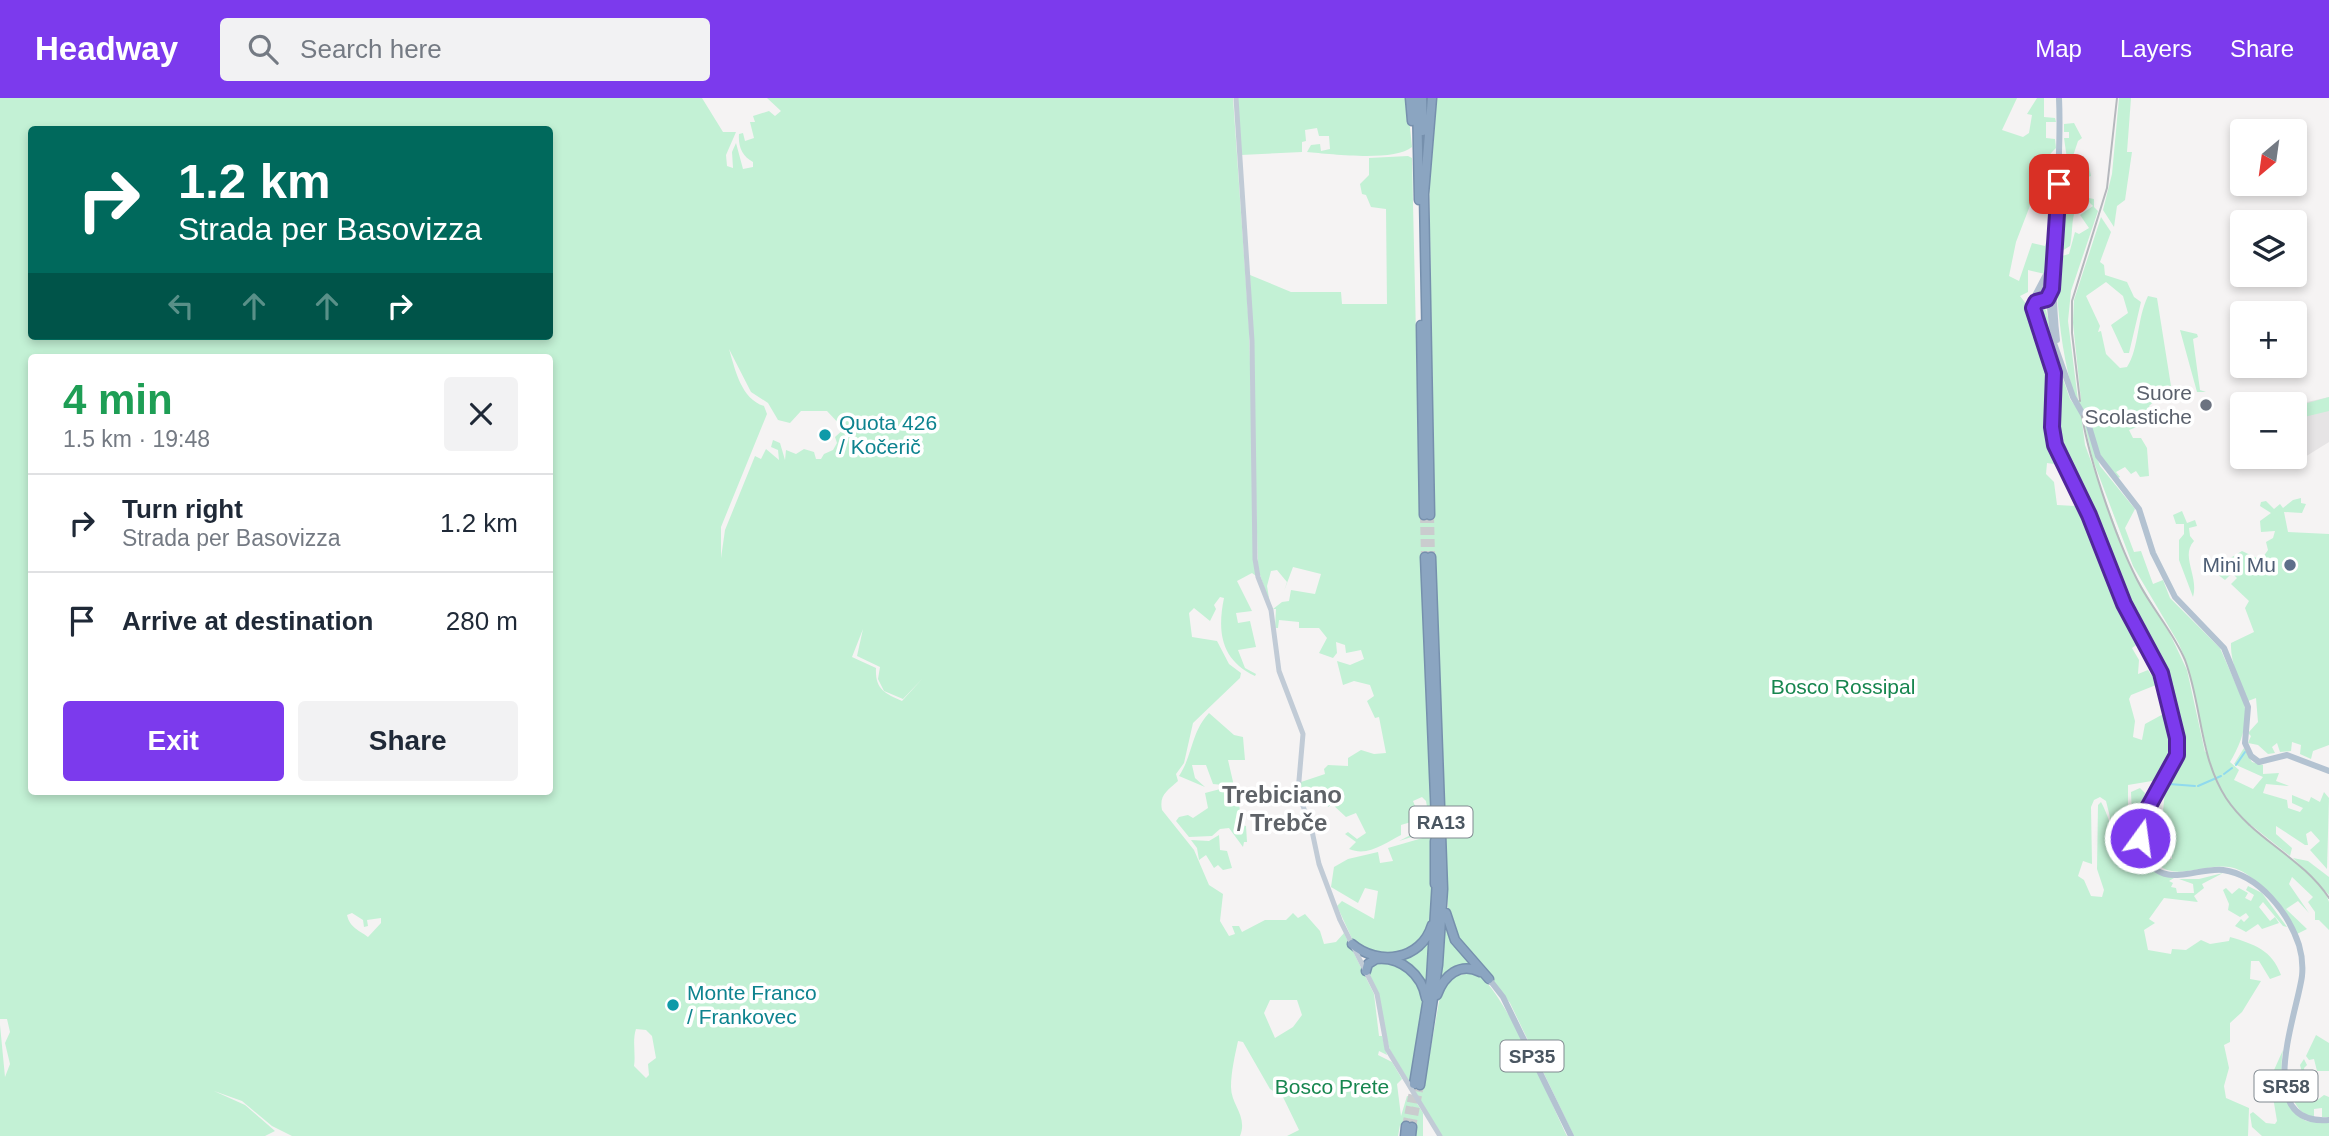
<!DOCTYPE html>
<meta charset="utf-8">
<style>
body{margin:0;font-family:Helvetica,sans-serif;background:#f2f2f3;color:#1f2937;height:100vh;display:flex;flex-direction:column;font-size:26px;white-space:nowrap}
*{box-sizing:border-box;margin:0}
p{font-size:23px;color:#747a83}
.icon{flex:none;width:38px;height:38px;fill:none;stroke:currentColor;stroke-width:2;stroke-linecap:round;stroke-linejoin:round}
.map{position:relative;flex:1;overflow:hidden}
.details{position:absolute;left:28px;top:256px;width:525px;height:441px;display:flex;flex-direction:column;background:#fff;border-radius:7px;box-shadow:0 4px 10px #0003}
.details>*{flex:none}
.hud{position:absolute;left:28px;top:28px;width:525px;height:214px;border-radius:7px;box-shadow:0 4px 10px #0003;background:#00695c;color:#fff;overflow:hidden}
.needle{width:46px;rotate:209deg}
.fabs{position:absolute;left:2230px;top:21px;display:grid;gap:14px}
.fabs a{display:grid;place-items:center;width:77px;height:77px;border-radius:7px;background:#fff;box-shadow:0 4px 10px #0003;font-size:35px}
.pin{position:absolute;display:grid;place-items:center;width:60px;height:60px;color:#fff;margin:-30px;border-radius:14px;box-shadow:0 4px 10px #0006}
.me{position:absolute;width:77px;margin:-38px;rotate:14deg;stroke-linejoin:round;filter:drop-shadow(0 0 5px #0008)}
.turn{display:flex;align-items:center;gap:24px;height:147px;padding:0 35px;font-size:32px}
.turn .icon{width:91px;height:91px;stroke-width:2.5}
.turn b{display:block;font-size:49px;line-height:60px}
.lanes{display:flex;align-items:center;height:66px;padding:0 35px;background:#0003;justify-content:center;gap:35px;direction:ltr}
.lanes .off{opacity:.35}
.round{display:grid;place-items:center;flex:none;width:74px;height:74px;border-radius:7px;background:#f2f2f3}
.head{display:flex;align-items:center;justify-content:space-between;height:119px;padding:0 35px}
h1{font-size:42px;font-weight:800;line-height:52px;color:#1e9e55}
.primary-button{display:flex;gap:14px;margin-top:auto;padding:14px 35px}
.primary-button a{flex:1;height:80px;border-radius:7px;background:#7c3aed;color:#fff;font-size:28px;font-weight:800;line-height:80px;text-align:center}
.primary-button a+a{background:#f2f2f3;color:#1f2937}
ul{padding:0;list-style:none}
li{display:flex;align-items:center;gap:21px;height:98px;padding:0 35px;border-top:2px solid #e0e1e3}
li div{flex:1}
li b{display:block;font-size:26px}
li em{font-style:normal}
header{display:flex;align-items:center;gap:42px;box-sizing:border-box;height:98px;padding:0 35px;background:#7c3aed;color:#fff}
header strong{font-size:33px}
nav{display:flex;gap:38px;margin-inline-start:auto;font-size:24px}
.search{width:490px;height:63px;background:#f2f2f3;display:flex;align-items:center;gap:18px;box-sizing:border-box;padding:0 24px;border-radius:7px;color:#747a83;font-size:26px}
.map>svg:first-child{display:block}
.education{fill:#e6e4e5}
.green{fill:#c3f1d5;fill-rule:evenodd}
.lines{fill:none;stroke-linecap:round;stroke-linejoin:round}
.stream{stroke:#90daee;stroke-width:2}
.motorway-tunnel{stroke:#caccce;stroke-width:8;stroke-dasharray:8 4;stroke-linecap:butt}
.motorway-casing{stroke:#7690ad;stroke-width:11}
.secondary{stroke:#c1cbd6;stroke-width:5}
.primary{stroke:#b3c2d1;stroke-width:6}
.motorway{stroke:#8ba5c1;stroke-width:8}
.rail{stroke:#b5b8bd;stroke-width:2}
.route-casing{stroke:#51269a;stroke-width:18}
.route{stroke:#7c3aed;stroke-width:12}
.worship-dot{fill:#6b7280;stroke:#fff;stroke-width:2.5}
.culture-dot{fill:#0f9aa8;stroke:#fff;stroke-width:2.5}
.service-dot{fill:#5c6f8a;stroke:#fff;stroke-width:2.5}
.labels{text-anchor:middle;stroke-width:7;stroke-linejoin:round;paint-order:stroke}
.shield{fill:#fff;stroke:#808990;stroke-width:2}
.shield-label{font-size:19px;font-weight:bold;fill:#4a5661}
.worship-label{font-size:21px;fill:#5b616d;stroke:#fff;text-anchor:end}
.culture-label{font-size:21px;fill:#0d838f;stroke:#fff;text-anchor:start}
.service-label{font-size:21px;fill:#4e5e75;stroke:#fff;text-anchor:end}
.park-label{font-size:21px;fill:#17864f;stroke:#fff}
.quarter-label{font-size:24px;font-weight:bold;fill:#5f6368;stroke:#fff}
</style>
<header>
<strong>Headway</strong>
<div class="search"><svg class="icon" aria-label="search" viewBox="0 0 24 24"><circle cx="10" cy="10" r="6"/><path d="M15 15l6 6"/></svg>Search here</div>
<nav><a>Map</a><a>Layers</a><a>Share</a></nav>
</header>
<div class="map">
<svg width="2329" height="1038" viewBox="0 0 2329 1038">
<rect width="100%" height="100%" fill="#f5f3f3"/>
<path class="education" d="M2329,299V344L2300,362L2294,342V307Z"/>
<path class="green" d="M0,0H702L723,34H736L726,57L727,68L733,70L732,54L736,45L743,71L753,69V64C742,58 738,48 739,36L743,35L745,43L754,40L750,24H755L753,18L769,13L775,18L781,13L767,0H1233L1249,229L1256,478L1252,475L1237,483L1252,513L1236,515L1238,525L1250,523L1256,549L1238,552L1245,570L1256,576L1255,578C1221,562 1217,534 1224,500L1220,499L1214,507L1216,511L1210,523L1194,510L1189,515L1192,539L1217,543L1229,566L1241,575L1240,580L1193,625L1184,665L1176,676L1178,683C1167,693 1159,697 1162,712L1194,752L1209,787L1223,796L1220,823L1229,838L1235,836L1232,828H1239L1242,834L1265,822H1286L1293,815L1298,820L1305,816L1320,833L1324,846L1336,844L1344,835L1374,896L1379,938H1382L1387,957L1379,953L1378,957L1392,964L1402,981L1397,986L1401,1018L1407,998L1413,999L1423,1015V1038H1415L1416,1030L1400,1027L1398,1038H1287L1299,1032L1283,999L1270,991L1243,944L1238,943C1235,957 1231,974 1231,989C1231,1007 1248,1018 1240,1038H292L272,1028L242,1003L214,993L245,1007L275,1033L265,1038H0V927L5,979L10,966L5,945L10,934L7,921H0ZM32,32H550V238H32ZM729,251L751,294L768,305L778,322L790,325L801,313H827L844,331L835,339L837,345L833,352L824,356L821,361H816L814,354L804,351L796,356L786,352L785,362L780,345L773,342L771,349L778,352L779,362L766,351L761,361L755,358L725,432L721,460V429L767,316L764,308C741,301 735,271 729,251ZM32,259H550V693H32ZM863,531L857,558L880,569L878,581L884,593L903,601L923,580L902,603C884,595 875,591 876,570L852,559ZM352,815L363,822L364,829L368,828L367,822L381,820V825L368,839C359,832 350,830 347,817ZM1270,902H1297L1302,917L1293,929L1275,940L1264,915ZM636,931L646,932L652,938L656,960L648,966L649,977L646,980L634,968C636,956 632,943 636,931Z
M1237,0H1407L1412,49C1395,64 1330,56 1307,54L1311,47L1320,46L1321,53L1330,51L1329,38H1319L1317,30L1305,32L1306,43L1302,44V54L1241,57Z
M1435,0H2017L2002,32L2023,39L2029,35L2032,17L2027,16L2037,0H2044V19L2055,20L2056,24H2046V40L2055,41L2056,50C2048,57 2045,64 2045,77L2054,79L2053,96L2046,82L2038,85L2041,93L2035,91L2036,105H2031L2016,144L2009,178L2019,183L2032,145L2045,148L2053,122L2045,176L2028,172V194L2020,198L2027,207L2034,231L2032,233L2033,236L2037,235L2053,278L2050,349L2060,374L2054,366L2047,365L2046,376L2054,384L2057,407L2075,408L2087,420L2142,543L2132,550L2139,562L2138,576L2148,572L2151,577L2158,574L2161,585L2131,597L2129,601L2135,623L2133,639L2142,642L2145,626L2167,614C2173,643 2175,658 2158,682L2128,687V746L2123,744L2111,723L2106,703L2100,699L2094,702L2091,709L2092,766L2083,763L2078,778L2084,782L2091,798L2102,799L2104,792L2097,771L2098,707L2101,704C2108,716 2111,732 2118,745L2129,749L2133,744L2131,694L2140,690L2145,695C2137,735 2128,763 2174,780L2169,783L2173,785L2171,789L2176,790L2177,795H2194L2193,786L2179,781H2199L2223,775L2202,786L2204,790L2194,798L2198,804L2164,800L2149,821L2155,825L2144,832L2148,852L2171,856L2172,851L2186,852L2201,842L2210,846L2229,843L2230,839C2254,846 2272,852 2281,877L2270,881L2259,863H2251L2250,881L2261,883L2242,914L2230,925V944L2224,947L2229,970L2224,988L2226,1000L2249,1010L2248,1038H1574L1510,905L1454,835L1448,814L1443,690L1422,460L1432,735V820L1423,842L1404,855L1378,857L1354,845L1337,808L1342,803L1374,821L1378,793L1365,790L1358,805L1331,789L1334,769L1348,761L1378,754L1380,765L1393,763L1388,750L1426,739L1424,735L1399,743L1430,727L1426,703L1422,699L1413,703L1423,728L1413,732L1411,724L1401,727V737C1385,745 1368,759 1349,751L1356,744L1345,736L1348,734L1357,741L1366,735L1356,715L1346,719L1332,706L1328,709L1325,700L1315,703L1314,697L1323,695L1325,699V691L1301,694V684L1325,676L1324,671L1328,667L1348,668V660L1361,652L1374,656L1386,655L1379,619L1375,620L1367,603L1374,598L1370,587L1354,583L1343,587L1337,563L1350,567L1364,561L1361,552L1346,555L1345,547L1336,544L1337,555L1333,560L1319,555L1327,540L1319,530H1299V524L1279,522L1278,530H1275L1276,511H1273L1282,504L1289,503L1291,492L1315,496L1321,476L1293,469L1284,493L1287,484L1277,472L1271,473L1267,488L1270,506L1258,471L1250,177L1291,194H1341L1342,206H1387L1386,111L1371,109L1366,97L1362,96L1360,86L1369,77V60L1408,58L1412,60L1420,416L1434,417L1429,60Z
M2119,0H2131L2127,54H2132L2125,102L2117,108L2114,129L2103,112L2112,76Z
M2074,25L2082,40L2078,43L2073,58L2088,64L2091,78L2085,80L2084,99L2094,101V109L2098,113L2071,193L2068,223L2078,302H2081L2073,225L2074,202L2101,119L2111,134L2100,164L2104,167L2105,177L2127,184L2134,199L2141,204L2129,255H2124L2111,227L2128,215L2123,198L2106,184L2086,198L2100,228L2098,234L2101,233L2106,256L2120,270L2127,269C2139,251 2137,220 2148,198L2157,200L2171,288L2149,308L2155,319L2149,323L2145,319L2141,322L2142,327L2129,332L2133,340H2141L2147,350L2149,378L2140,379L2136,373L2131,376L2125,369L2116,374L2120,379L2116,381C2066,311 2059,243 2055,160L2069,156L2075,134L2079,136L2089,130L2080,117L2093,108L2085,100C2069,110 2074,132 2070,148L2057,156L2063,104H2070L2072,89L2064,88L2065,69L2077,76L2080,69L2067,61L2064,40H2069V34H2064V26Z
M2040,208L2046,212L2062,278L2070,301L2081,316L2085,347L2130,468L2170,536L2187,572L2205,654L2207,653L2188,569L2179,546L2133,468L2093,362L2083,320L2100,368L2135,411L2125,430L2134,454L2141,453L2153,486L2163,482L2170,500L2220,550L2244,605C2249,625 2240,648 2230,664L2239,672L2234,682L2253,691L2263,679L2234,666L2244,650L2252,664L2263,667V676L2279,675L2276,683L2289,688L2266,686L2263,695L2287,702L2288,710L2300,714L2303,710L2292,705V697L2309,704L2311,699L2320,704L2324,694L2329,700L2327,771L2310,752L2320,743L2311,733L2306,736L2308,747H2305L2276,728V736L2292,750L2290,758L2251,727L2249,728C2269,744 2323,780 2329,804C2329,812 2329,823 2329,832L2319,822H2315V814L2308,804L2313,799L2292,779L2289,786L2309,815L2298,803L2286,811L2307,831L2297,836C2280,815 2264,783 2239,772C2210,758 2169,793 2150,756C2139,735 2149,715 2159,695C2156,719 2151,740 2168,761H2172L2168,727L2162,723L2165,693L2162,690L2178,669L2183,651L2168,581L2118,478L2092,416L2059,353L2056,329L2058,277L2036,212Z
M2180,232L2197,236L2198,239L2193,241L2200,292L2206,294H2197Z
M2329,299V313L2300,320L2297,308Z
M2301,400V405L2306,406L2302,415L2284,414L2288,434L2329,436V647L2313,653L2311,661L2300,656L2301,647L2292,644L2291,653L2280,654L2277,645L2272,649L2275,655L2268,656L2258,647L2248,645L2251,638L2248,635L2258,624L2256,600L2248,603C2240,584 2230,564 2231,545L2254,534L2245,510L2249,503L2231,486L2237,480L2232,475L2225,482L2217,476L2223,469L2232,474L2236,469L2227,462L2242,453L2261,462L2268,452L2266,444L2273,440L2275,433L2261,434L2260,423L2271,415L2260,408L2261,404L2266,403L2274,411L2280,406L2283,410L2293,402Z
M2182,413L2187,425L2195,422L2197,428L2189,430L2190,438L2194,443C2180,458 2199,478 2193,499L2179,462V442L2184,436V426H2176L2173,417Z
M1209,615L1234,637L1243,639L1245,662H1228L1234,688L1213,686L1206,667H1192L1195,680L1205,689L1179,678C1193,657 1191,634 1209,615Z
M1228,689L1224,694L1227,706H1239L1242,727L1246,728L1247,744H1244L1243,749L1229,730L1220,731L1212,738L1189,739L1176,723L1179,719L1188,717L1193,720L1208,710L1205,695Z
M1219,737L1220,752L1227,753L1232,770L1223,772L1218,767L1214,770L1206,757L1199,762L1197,750L1191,742L1209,743Z
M2293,760L2308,763L2329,779V797Z
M2248,788L2262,795L2287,829L2283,828L2263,804L2259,809L2270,823L2275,819L2279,825L2262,831L2258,826L2246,834L2235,828L2241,821L2244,824L2249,819L2246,815L2240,819L2228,812L2229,806L2223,792L2226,790L2232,796L2239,790L2248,795L2245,800L2251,803L2254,797L2246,792Z
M1445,824L1456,847L1477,870L1472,868L1439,886Z
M1428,841H1430L1427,889L1398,862Z
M1384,862L1411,874L1424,896V988L1440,898L1452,879L1474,874C1504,888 1550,1004 1567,1038H1442L1390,952L1369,873L1371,866Z
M2316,937L2329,945V973H2317L2314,961L2309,962L2306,958Z
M2283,952C2279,977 2283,1009 2306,1023L2329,1025V1038H2262L2252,1029L2250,1016L2253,1014L2266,1025L2275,1026L2277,1023L2270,981Z
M2304,961L2307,967L2304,970L2306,984L2316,981L2315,989L2310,995L2316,1003L2324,997L2329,999V1019H2322V1010L2314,1011V1019C2301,1017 2296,1008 2291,997L2302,994L2298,979L2303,978L2300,967Z"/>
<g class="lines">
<path class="stream" d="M2236,667L2245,654
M2224,676L2232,670
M2169,686L2195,688
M2198,688L2221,678"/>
<path class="motorway-tunnel" d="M1424,417L1425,459
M1430,417L1431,459
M1406,1028L1414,989
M1412,1029L1420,987"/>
<g class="motorway-casing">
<path id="motorway" d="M1410,0L1412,23
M1417,0L1419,102
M1422,0L1423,33
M1421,227L1424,417
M1430,417L1424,96L1432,0
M1425,459L1437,747
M1435,786V743
M1446,815L1455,842L1489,881
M1352,846C1378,868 1421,863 1432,827
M1366,873L1368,866L1376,861C1401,858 1422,877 1426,900
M1437,897C1444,877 1460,864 1480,874
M1414,986L1431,881L1437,781
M1420,987L1438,867L1443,791L1431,459
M1405,1038L1406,1028
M1411,1038L1412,1029"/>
</g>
<path class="secondary" d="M1236,0L1252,243L1255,461L1258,479L1271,512L1279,573L1303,636L1298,694L1312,733L1319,766L1340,822L1377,896L1387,951L1440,1038"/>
<path class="primary" d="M2041,190L2042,199L2050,210L2054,245L2073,299L2088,325L2098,358L2139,411L2153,455L2175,499L2224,550L2248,609L2245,645L2251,658L2259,664L2287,657L2329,673
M2034,207L2033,213C2042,236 2054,258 2055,283C2056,306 2048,328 2056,351C2064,374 2080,395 2089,417C2101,443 2108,470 2120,496C2132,522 2148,545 2159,571C2168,592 2174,620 2177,643C2183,680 2129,705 2142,749C2156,796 2194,769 2223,772C2259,777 2288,814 2299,847C2302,857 2303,868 2302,878C2297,916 2252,1028 2329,1022
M2029,209L2050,169
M2057,242C2047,161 2063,81 2059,0
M1489,881L1503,899L1571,1038"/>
<use href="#motorway" class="motorway"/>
<path class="rail" d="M2080,303L2072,235V203L2107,90L2117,0
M2082,318C2090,365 2118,447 2141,489C2155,514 2174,536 2185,562C2202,607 2199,658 2226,700C2253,741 2302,759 2329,800"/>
</g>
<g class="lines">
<g class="route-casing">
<path id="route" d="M2059,86L2052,191L2047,201L2036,204L2033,210L2054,275L2052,329L2055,347L2089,417L2124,506L2161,575L2177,640V657L2144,717L2140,740"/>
</g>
<use href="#route" class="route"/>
</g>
<circle class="worship-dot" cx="2206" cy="307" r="7"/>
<g class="culture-dot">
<circle cx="825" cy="337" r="7"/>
<circle cx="673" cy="907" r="7"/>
</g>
<circle class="service-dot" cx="2290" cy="467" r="7"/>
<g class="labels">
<g class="shield">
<rect x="1409.5" y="708.5" width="63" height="31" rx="5"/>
<rect x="1500.5" y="942.5" width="63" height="31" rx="5"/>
<rect x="2254.5" y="972.5" width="63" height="31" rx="5"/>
</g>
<g class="shield-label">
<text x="1441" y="731">RA13</text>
<text x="1532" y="965">SP35</text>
<text x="2286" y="995">SR58</text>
</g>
<g class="worship-label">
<text x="2192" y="302">Suore<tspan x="2192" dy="24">Scolastiche</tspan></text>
</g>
<g class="culture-label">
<text x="839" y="332">Quota 426<tspan x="839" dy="24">/ Kočerič</tspan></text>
<text x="687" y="902">Monte Franco<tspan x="687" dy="24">/ Frankovec</tspan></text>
</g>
<g class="service-label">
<text x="2276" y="474">Mini Mu</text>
</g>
<g class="park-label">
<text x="1843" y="596">Bosco Rossipal</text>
<text x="1332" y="996">Bosco Prete</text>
</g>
<g class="quarter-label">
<text x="1282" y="705">Trebiciano<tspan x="1282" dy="28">/ Trebče</tspan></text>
</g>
</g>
</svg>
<div class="fabs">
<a><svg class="needle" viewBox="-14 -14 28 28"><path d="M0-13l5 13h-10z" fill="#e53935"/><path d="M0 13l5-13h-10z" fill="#747a83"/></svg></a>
<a><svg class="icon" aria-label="layers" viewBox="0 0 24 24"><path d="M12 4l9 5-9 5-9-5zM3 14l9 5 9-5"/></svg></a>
<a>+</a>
<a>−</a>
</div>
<div class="pin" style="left:2059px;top:86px;background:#d93025"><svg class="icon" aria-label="arrive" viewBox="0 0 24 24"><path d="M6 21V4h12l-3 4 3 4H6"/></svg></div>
<svg class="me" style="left:2140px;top:740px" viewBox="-20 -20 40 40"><circle r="17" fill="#7c3aed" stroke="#fff" stroke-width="3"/><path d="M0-11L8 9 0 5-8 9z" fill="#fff"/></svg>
<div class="hud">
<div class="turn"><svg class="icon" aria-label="right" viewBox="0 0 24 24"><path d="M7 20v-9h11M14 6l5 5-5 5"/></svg><div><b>1.2 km</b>Strada per Basovizza</div></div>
<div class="lanes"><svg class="icon off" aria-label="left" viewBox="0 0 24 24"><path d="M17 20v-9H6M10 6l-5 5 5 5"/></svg><svg class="icon off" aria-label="ahead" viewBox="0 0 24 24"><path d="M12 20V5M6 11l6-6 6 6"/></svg><svg class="icon off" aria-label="ahead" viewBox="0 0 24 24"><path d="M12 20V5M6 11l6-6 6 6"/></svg><svg class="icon" aria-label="right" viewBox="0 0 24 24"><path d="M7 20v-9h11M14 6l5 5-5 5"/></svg></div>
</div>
<section class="details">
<div class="head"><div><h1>4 min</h1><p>1.5 km · 19:48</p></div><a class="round"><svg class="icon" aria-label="close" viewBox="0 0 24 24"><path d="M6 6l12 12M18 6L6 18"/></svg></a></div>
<ul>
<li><svg class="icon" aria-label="right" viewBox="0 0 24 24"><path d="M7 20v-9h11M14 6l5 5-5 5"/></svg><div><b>Turn right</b><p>Strada per Basovizza</p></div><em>1.2 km</em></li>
<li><svg class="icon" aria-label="arrive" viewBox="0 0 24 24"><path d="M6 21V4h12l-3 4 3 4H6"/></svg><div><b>Arrive at destination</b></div><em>280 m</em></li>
</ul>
<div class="primary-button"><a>Exit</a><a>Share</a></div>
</section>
</div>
